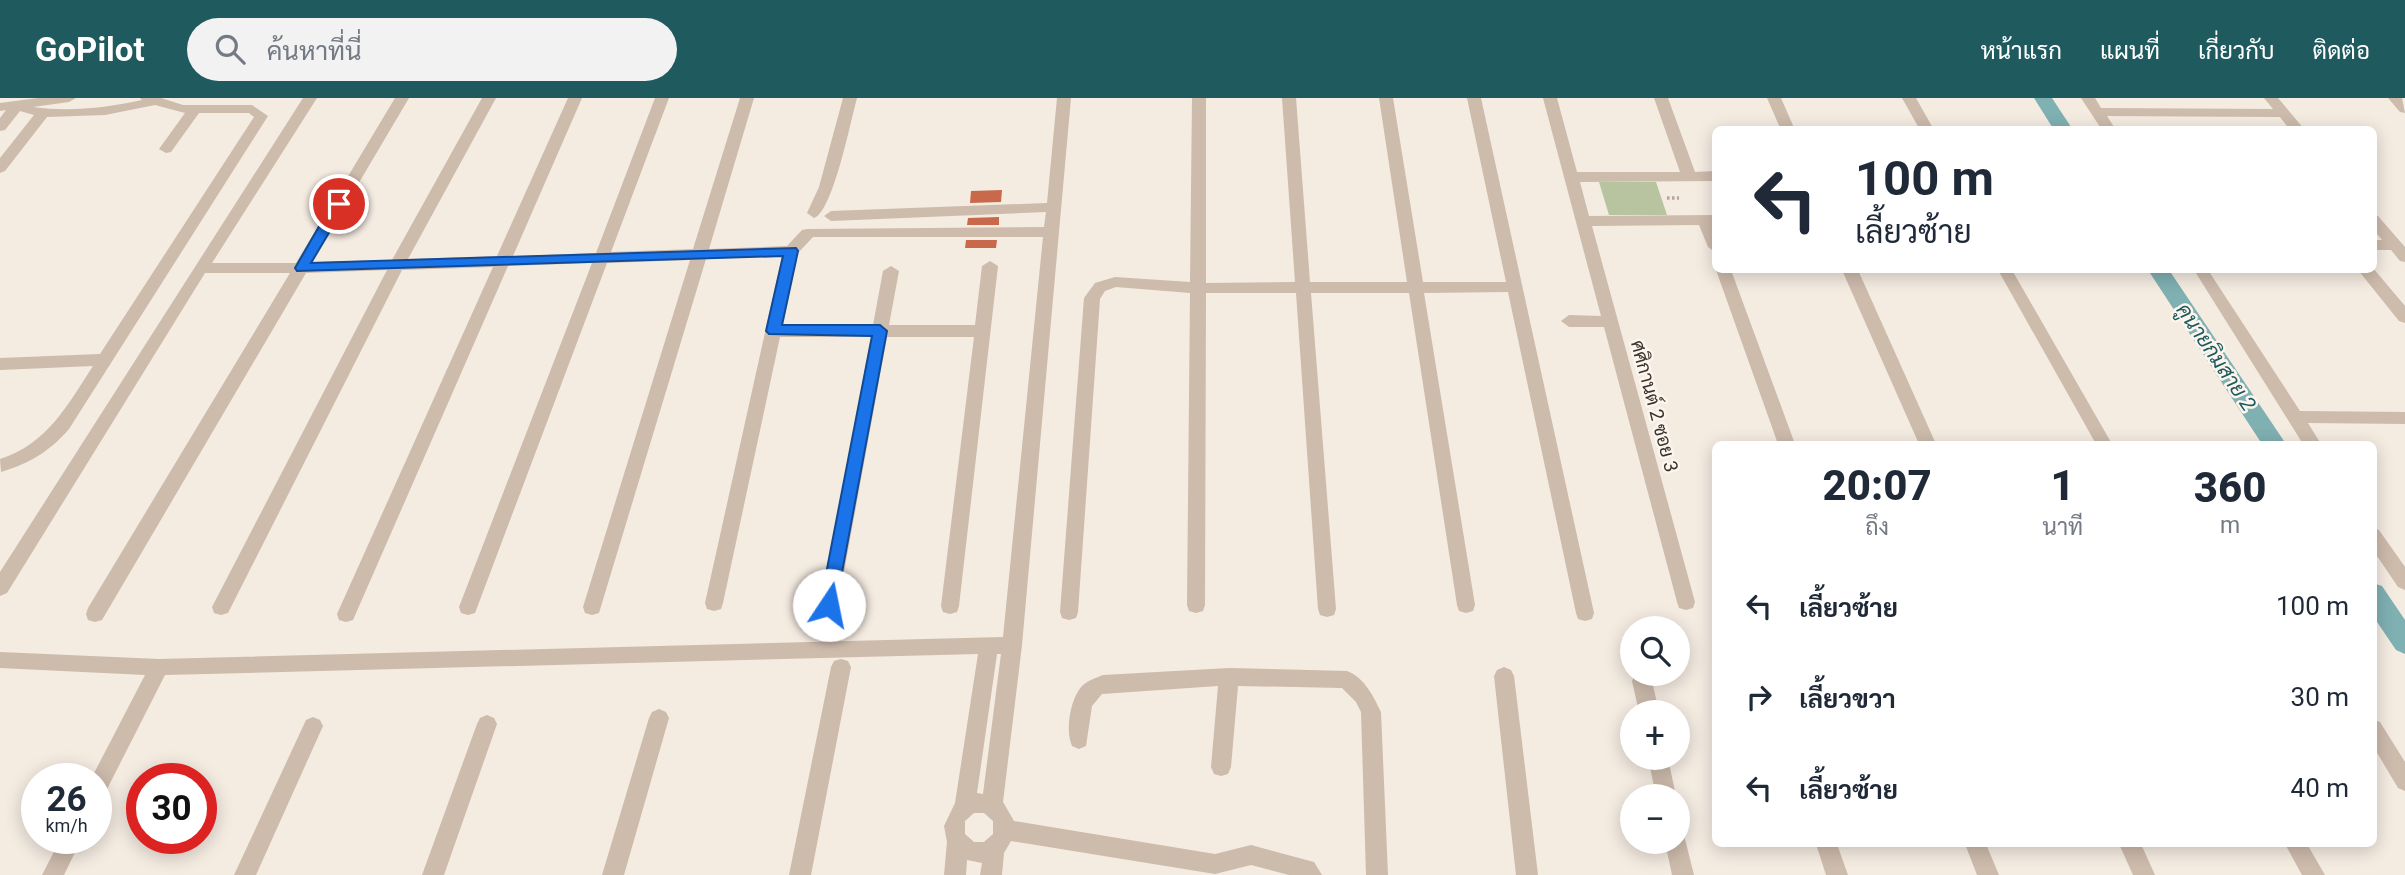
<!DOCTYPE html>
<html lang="th">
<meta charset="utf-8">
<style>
body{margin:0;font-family:Roboto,Sarabun,sans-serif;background:#f2f2f3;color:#1f2937;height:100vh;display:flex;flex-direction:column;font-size:26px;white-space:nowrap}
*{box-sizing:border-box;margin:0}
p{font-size:23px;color:#747a83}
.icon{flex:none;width:38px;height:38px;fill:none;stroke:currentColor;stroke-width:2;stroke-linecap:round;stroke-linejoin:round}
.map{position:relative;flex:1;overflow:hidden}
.details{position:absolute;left:1712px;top:343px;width:665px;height:406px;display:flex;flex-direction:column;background:#fff;border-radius:10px;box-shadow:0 4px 18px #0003}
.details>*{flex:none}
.top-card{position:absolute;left:1712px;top:28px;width:665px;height:147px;border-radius:10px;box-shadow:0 4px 18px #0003;background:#fff;color:#1f2937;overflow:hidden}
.tools{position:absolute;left:1620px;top:518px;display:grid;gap:14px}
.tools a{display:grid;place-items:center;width:70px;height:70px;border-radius:50%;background:#fff;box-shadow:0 4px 18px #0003;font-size:35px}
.speed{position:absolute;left:21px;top:665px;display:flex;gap:14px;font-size:35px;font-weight:700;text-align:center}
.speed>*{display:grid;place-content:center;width:91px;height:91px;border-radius:50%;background:#fff;box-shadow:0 4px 18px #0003;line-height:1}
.speed small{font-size:18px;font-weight:400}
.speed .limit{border:10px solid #d22;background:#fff;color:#111}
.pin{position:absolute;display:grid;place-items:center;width:60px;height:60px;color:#fff;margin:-30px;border:4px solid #fff;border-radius:50%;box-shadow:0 2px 7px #0007}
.me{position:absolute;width:77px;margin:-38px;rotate:11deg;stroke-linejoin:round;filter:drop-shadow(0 0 5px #0008)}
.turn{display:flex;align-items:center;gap:24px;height:147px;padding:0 28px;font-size:32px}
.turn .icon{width:91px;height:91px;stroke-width:2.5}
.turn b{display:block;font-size:49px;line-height:60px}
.eta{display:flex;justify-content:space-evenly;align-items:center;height:119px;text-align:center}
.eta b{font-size:42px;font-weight:800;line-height:49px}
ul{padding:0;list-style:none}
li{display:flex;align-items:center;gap:21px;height:91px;padding:0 28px}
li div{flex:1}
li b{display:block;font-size:26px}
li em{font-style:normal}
header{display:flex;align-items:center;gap:42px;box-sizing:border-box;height:98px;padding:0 35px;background:#1f5a5e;color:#fff}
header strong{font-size:33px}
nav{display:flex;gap:38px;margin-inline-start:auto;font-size:24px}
.search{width:490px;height:63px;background:#f2f2f3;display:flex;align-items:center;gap:18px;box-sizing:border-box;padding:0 24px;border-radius:38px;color:#747a83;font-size:26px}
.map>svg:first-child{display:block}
.green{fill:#b8c4a0}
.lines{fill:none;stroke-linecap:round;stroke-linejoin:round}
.canal{fill:#7fb0b2;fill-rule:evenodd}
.building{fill:#c8694b}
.path{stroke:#b9a596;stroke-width:3.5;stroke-dasharray:2.5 2.5;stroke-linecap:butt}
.minor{fill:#cdbbac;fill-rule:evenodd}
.route{fill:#1a73e8;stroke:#114b97;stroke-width:2}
.labels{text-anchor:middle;stroke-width:5;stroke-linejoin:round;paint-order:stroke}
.street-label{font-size:19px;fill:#3b302b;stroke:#fbf5ee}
.water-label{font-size:21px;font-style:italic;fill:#1f5a5e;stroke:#fbf5ee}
</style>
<header>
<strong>GoPilot</strong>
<div class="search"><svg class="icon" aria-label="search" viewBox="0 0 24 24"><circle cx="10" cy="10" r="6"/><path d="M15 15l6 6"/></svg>ค้นหาที่นี่</div>
<nav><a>หน้าแรก</a><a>แผนที่</a><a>เกี่ยวกับ</a><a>ติดต่อ</a></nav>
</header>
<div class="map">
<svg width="2405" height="777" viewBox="0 0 2405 777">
<rect width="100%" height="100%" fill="#f4ebe1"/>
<path class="green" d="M1599,84H1656L1667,117H1609Z"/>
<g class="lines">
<path class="canal" d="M2034,0H2052L2073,32H2054Z
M2148,172H2169L2286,346H2262Z
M2373,485L2382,488L2405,522V556L2396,552L2373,518Z"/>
</g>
<path class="building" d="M1002,92L1001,104L970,105L971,93Z
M999,119V127H967L968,120Z
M966,142H997L996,150H965Z"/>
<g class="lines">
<path class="path" d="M1667,100H1679"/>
<path class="minor" d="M38,0H76L69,4L33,9C69,14 106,10 142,2L140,0H161L183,7H252L268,18L69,331C49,354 30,365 1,374L0,361C46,347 68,307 93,268L0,272V260L100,256L254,19L249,15H199L171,54L166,55L159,51L185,15L155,7L105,17L47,19L5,73L0,75V60L34,17L20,13L5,32L0,33V20L6,12L0,13V5Z
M303,0H317L212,165H296L395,0H409L312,164L392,162L482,0H496L408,161L497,158L568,0H582L513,158L596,155L655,0H669L611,154L693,151L740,0H754L709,151L787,148L802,132L807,131L1044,129L1046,114L831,123L824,118L831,113L1047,105L1057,0H1071L1022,547L1003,704L1014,723L1215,756L1251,747L1314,764L1322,777H1289L1251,767L1215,776L1011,743L1004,755L1002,777H980L982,765L967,762L966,777H944L947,744L944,728L955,705L978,556L165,577L103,699L96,702V681H91L145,577L0,570V554L159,561L1003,539L1043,139H813L798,155L783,227H873L883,173L891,168L899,173L889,227H975L982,168L990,163L998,168L959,508L957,514L950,516L943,514L941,508L974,239H887L838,507L836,513L829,515L822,513L820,507L871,239H780L723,505L721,511L714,513L707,511L705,505L782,158L706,161L599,515L592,517L585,515L583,509L690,162L607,165L475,515L468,517L461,515L459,509L592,165L508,168L353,522L346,524L339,522L337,516L493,169L402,172L228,515L221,517L214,515L212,509L387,172L306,175L102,522L95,524L88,522L86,516L88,510L290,175H205L7,495L0,498V474ZM997,556H1001L983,696L977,695ZM974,715H984L993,723V736L984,744H974L965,736V723Z
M843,0H857C851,21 833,114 814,120L807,115L819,89Z
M1192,0H1206V185L1295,184L1282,0H1296L1310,184H1407L1379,0H1393L1423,184H1506L1467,0H1481L1594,515L1592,521L1585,523L1578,521L1576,515L1508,194L1424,195L1475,507L1473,513L1466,515L1459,513L1457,507L1409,195H1311L1336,511L1334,517L1327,519L1320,517L1318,511L1296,195H1206L1205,507L1203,513L1196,515L1189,513L1187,507L1190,195L1116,189L1105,193L1100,201L1078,514L1076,520L1069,522L1062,520L1060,514L1084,200L1095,185L1115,179L1190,184Z
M1543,0H1557L1577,74H1680L1654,0H1668L1695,74L1715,73V83L1580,84L1589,118L1715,117V154L1708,149L1699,127L1592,128L1695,504L1693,510L1686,512L1679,510L1677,504L1604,229H1569L1561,223L1569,217L1601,218Z
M1767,0H1781L1795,32H1781Z
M1902,0H1916L1934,32H1920Z
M2081,0H2095L2101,10L2273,11L2264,0H2278L2305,32H2290L2280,19L2107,18L2116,32H2102Z
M2388,0H2402L2405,15L2400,14Z
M2373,116L2378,118L2405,149V164L2400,163L2391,152H2373V142H2382L2373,131Z
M2373,170L2405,208V225L2399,223L2358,172Z
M1716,172H1731L1795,346H1778Z
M1842,172H1858L1936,346H1919Z
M1998,172H2012L2112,346H2096Z
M2194,172H2208L2300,313L2405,314V326L2308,325L2321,346H2303Z
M2373,430L2379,432L2405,469V492L2398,489L2373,452Z
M841,561L848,563L851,569L811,777H789L831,569L834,563Z
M1504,569L1511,572L1514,578L1538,777H1516L1494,578L1497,572Z
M1229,570L1347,573C1365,580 1373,598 1381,614L1388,777H1366L1361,614L1356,604L1342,590L1238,588L1231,669L1228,676L1221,678L1214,676L1211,669L1218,588L1102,596L1092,608L1086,648L1079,651L1072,648C1065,633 1070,601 1082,588C1088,582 1096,580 1103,577Z
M1646,576L1652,583L1659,614H1639L1632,583L1635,577Z
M659,611L666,614L669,620L624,777H602L649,620L652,614Z
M487,617L494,620L497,626L444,777H422L477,626L480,620Z
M313,619L320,622L323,628L256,777H234L306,622Z
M2373,621L2380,624L2405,664V693L2398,690L2373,648Z
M1648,660H1668L1676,698H1656Z
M1678,735L1684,737L1694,777H1672L1665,744H1678Z
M61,740H82L64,777H42Z
M1816,746H1837L1848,777H1826Z
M1965,746H1986L1999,777H1977Z
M2119,746H2141L2155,777H2133Z
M2285,746H2307L2325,777H2302Z"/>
</g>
<path class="route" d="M339,102L346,106L311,165L796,150L798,153L782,227H880L887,233L835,512L829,514L820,507L872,238L769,236L766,233L783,158L297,173L295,170L332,106Z"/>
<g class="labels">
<g class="street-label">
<text transform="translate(1655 308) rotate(75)" y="7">ศศิกานต์ 2 ซอย 3</text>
</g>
<g class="water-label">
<text transform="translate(2216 259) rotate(56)" y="7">คูนายกิมสาย 2</text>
</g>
</g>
</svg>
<div class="tools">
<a><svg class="icon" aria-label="search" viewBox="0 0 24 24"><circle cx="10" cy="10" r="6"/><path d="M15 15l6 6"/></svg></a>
<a>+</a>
<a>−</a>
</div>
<div class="speed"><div>26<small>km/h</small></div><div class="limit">30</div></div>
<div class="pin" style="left:339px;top:106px;background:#d93025"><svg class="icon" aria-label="arrive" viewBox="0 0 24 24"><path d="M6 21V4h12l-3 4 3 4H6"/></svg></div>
<svg class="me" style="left:829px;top:507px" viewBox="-20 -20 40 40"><circle r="19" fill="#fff"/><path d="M0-13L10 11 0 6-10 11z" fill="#1a73e8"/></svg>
<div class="top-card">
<div class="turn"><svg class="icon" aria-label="left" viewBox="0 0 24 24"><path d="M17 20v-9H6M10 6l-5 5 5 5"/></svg><div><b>100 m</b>เลี้ยวซ้าย</div></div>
</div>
<section class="details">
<div class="eta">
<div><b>20:07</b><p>ถึง</p></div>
<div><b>1</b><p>นาที</p></div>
<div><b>360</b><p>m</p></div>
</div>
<ul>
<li><svg class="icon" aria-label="left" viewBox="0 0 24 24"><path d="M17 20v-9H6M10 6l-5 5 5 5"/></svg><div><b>เลี้ยวซ้าย</b></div><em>100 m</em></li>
<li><svg class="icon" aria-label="right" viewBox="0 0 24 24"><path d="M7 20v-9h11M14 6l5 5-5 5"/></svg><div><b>เลี้ยวขวา</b></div><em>30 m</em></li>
<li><svg class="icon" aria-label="left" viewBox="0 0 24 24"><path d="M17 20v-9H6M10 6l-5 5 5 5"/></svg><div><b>เลี้ยวซ้าย</b></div><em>40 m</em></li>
</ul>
</section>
</div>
